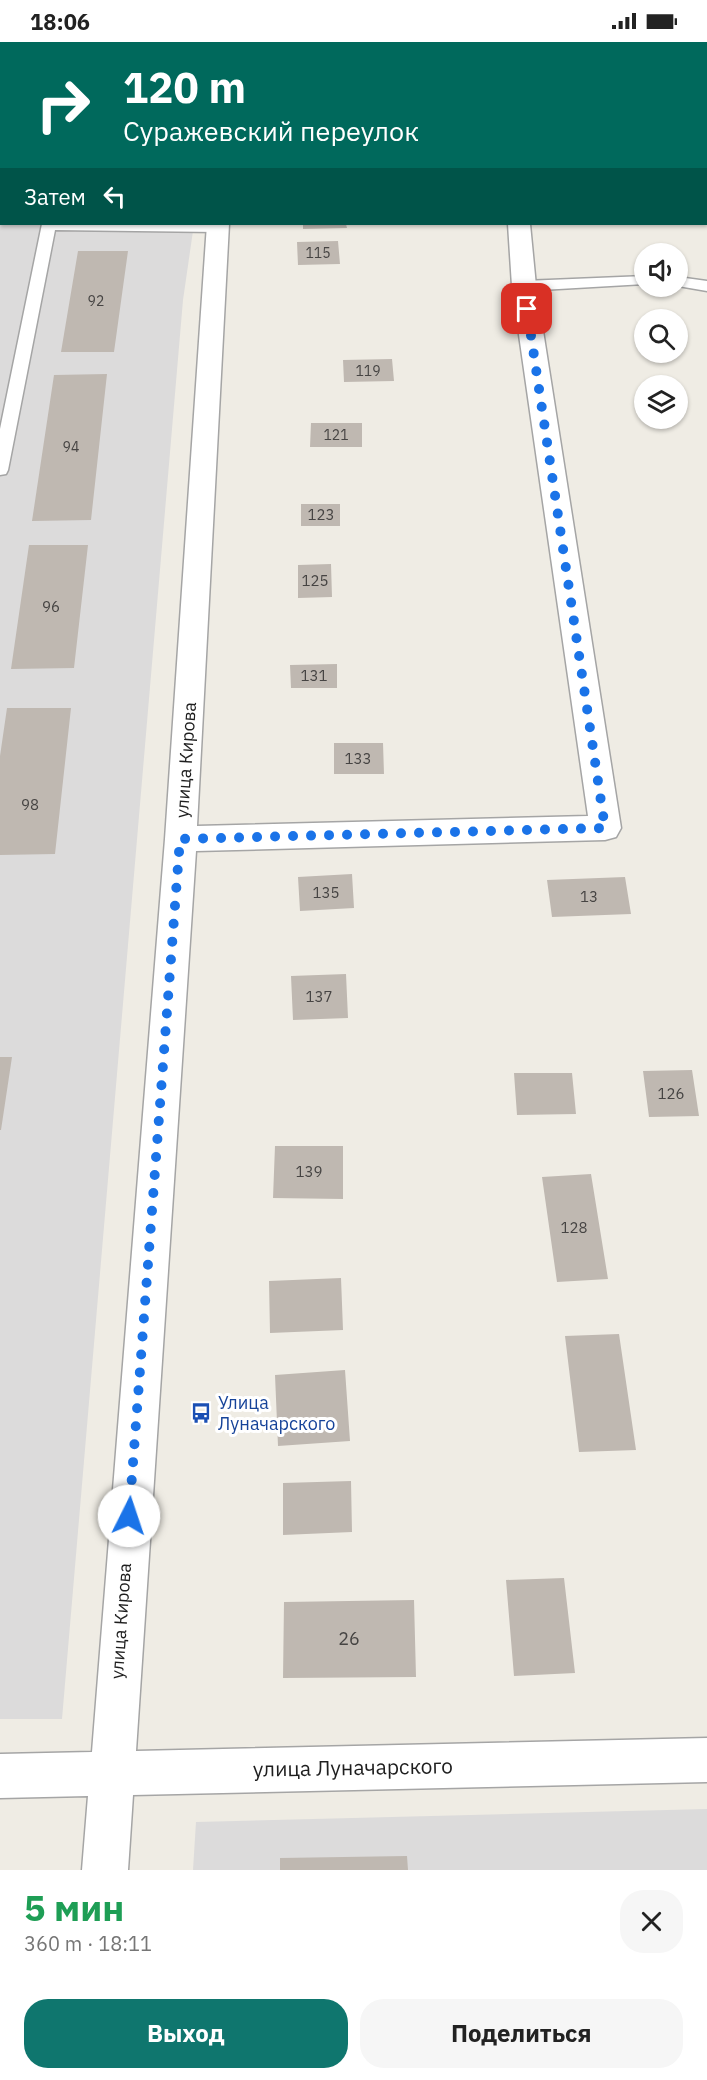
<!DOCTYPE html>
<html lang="ru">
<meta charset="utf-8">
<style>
body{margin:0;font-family:"IBM Plex Sans",sans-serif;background:#f6f6f6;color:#222;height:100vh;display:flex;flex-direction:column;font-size:22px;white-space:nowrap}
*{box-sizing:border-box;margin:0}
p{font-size:20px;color:#767676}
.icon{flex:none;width:33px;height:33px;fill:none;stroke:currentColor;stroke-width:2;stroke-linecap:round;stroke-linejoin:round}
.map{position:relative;height:1828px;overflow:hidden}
.panel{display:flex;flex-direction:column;background:#fff;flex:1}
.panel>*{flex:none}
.guide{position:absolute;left:0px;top:0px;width:708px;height:183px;box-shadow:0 2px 4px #0004;background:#00695c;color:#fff;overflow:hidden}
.buttons{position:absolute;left:634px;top:201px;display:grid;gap:12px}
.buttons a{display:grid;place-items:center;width:54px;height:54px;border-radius:50%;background:#fff;box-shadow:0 2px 4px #0004;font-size:30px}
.pin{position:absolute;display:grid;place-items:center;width:51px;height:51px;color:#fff;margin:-26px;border-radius:12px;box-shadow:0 3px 9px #0006}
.me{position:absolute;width:66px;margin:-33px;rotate:4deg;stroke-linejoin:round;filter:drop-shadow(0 0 4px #0008)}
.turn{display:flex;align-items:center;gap:21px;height:126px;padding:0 24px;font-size:27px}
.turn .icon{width:78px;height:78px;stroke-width:2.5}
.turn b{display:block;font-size:42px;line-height:51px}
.then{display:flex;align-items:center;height:57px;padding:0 24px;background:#0003;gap:12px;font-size:22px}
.round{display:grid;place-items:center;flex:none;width:63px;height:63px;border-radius:24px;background:#f6f6f6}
.head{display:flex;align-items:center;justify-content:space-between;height:102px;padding:0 24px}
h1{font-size:36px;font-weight:700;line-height:45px;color:#1e9e55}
.action{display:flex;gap:12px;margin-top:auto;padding:12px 24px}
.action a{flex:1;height:69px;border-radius:24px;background:#0f766e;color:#fff;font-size:24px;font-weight:700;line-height:69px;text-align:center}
.action a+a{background:#f6f6f6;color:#222}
.status{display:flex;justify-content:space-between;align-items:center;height:42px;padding:0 30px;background:#fff;direction:ltr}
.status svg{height:16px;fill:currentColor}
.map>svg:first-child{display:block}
.residential{fill:#dcdbdb}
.building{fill:#bfb8b1}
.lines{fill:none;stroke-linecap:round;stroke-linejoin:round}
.lane-casing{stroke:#a5a5a5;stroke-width:3}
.street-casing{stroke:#a5a5a5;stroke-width:3}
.lane{fill:#fff;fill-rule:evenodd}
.street{fill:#fff;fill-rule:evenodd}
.route{stroke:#1a73e8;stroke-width:10;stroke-dasharray:0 18}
.labels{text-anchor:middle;stroke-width:6;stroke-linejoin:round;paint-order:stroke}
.far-number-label{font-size:14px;fill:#464443}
.number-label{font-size:15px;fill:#464443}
.street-label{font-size:18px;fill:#1e1e1e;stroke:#fff}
.transit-label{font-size:18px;fill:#164399;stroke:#fff;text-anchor:start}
.near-number-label{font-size:18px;fill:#464443}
.near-street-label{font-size:21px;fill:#1e1e1e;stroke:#fff}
</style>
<div class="status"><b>18:06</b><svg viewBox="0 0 49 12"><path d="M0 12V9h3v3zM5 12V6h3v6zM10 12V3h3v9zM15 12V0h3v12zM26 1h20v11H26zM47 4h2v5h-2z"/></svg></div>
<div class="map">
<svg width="707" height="1828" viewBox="0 0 707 1828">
<rect width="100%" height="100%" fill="#efece4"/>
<path class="residential" d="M0,0H220L2,2V182H194L183,258L62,1677H0Z
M707,1767V1828H193L196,1780Z"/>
<path class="building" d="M303,182H346L347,186L303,187Z
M338,199L340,222L298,223L297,200Z
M78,209H128L114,310H61Z
M392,317L394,339L344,340L343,318Z
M107,332L91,478L32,479L54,333Z
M311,381H362V405H310Z
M301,462H340V484H301Z
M29,503H88L74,626L11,627Z
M331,522L332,555L298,556V523Z
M337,622V646H291L290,623Z
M7,666H71L55,812L0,813V714Z
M334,701H383L384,732H334Z
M352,832L354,866L300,869L298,835Z
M625,835L631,872L552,875L547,838Z
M346,932L348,976L293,978L291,934Z
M0,1015H12L1,1088H0Z
M692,1028L699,1074L649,1075L643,1029Z
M514,1031H572L576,1072L517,1073Z
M275,1104H343V1157L273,1156Z
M591,1132L608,1237L557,1240L542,1135Z
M341,1236L343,1288L270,1291L269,1239Z
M619,1292L636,1408L579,1410L565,1294Z
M345,1328L350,1399L278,1404L275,1333Z
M351,1439L352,1490L283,1493V1441Z
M564,1536L575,1631L514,1634L506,1538Z
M414,1558L416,1635L283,1636L284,1560Z
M407,1814L408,1828H280V1816Z"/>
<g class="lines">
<g class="lane-casing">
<path id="lane" d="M85,0H97V2H85Z
M706,108H707V116H706Z
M42,182H217L224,186L217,190L55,188L8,428L6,432L0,433V387Z
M645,234V242L524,249L516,244L524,239Z
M678,235L707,239V249L678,244Z"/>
</g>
<g class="street-casing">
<path id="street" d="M226,0H246L225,2Z
M495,0H515V2H495Z
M207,182H229L197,784L588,774L512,244L508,182H530L536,244L621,786L616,795L605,798L196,809L136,1709L707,1696V1740L133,1753L128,1828H82L88,1754L0,1756V1712L92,1710L165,797Z"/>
</g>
<use href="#lane" class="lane"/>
<use href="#street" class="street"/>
</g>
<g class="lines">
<path class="route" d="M129,1474L180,797L605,786L527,267"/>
</g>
<defs>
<g id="bus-bare" transform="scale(1.62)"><path d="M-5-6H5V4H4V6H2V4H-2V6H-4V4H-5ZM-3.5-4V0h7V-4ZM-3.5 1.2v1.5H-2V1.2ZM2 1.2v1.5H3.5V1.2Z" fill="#1a4fb4" stroke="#fff" stroke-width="2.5" paint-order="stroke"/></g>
</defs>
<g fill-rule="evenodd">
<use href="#bus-bare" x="201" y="1371"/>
</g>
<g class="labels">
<g class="far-number-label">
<text x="318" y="216">115</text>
<text x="96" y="264">92</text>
<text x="368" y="334">119</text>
<text x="336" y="398">121</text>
<text x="71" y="410">94</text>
</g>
<g class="number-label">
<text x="321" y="478">123</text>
<text x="315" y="544">125</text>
<text x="51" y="570">96</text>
<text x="314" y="639">131</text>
<text x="358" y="722">133</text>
<text x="30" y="768">98</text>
<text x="326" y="856">135</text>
<text x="589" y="860">13</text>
<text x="319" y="960">137</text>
<text x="671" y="1057">126</text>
<text x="309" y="1135">139</text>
<text x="574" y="1191">128</text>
</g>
<g class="street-label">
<text transform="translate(186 718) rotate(-86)" y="6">улица Кирова</text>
<text transform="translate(121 1579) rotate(-86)" y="6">улица Кирова</text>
</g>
<g class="transit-label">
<text x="218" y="1367">Улица<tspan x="218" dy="21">Луначарского</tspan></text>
</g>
<g class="near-number-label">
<text x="349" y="1603">26</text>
</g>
<g class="near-street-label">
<text transform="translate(353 1726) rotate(-1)" y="7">улица Луначарского</text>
</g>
</g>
</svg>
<div class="buttons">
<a><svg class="icon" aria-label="sound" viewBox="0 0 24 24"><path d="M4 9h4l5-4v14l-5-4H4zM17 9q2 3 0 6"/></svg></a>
<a><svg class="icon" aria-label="search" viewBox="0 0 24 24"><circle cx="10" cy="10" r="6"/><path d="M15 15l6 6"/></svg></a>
<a><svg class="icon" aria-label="layers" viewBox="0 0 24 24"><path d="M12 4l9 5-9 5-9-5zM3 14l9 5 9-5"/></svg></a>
</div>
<div class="pin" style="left:527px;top:267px;background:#d93025"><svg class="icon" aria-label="arrive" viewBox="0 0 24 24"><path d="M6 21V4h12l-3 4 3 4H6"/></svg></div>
<svg class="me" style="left:129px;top:1474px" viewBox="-20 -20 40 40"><circle r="19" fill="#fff"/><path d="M0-13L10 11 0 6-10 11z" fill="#1a73e8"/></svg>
<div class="guide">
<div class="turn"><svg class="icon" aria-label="right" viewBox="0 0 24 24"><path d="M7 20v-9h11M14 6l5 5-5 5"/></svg><div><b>120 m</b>Суражевский переулок</div></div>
<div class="then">Затем<svg class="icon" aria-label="left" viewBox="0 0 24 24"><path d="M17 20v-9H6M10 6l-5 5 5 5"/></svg></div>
</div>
</div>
<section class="panel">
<div class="head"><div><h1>5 мин</h1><p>360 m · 18:11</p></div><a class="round"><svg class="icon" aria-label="close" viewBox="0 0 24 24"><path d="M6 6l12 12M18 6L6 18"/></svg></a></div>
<div class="action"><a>Выход</a><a>Поделиться</a></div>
</section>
